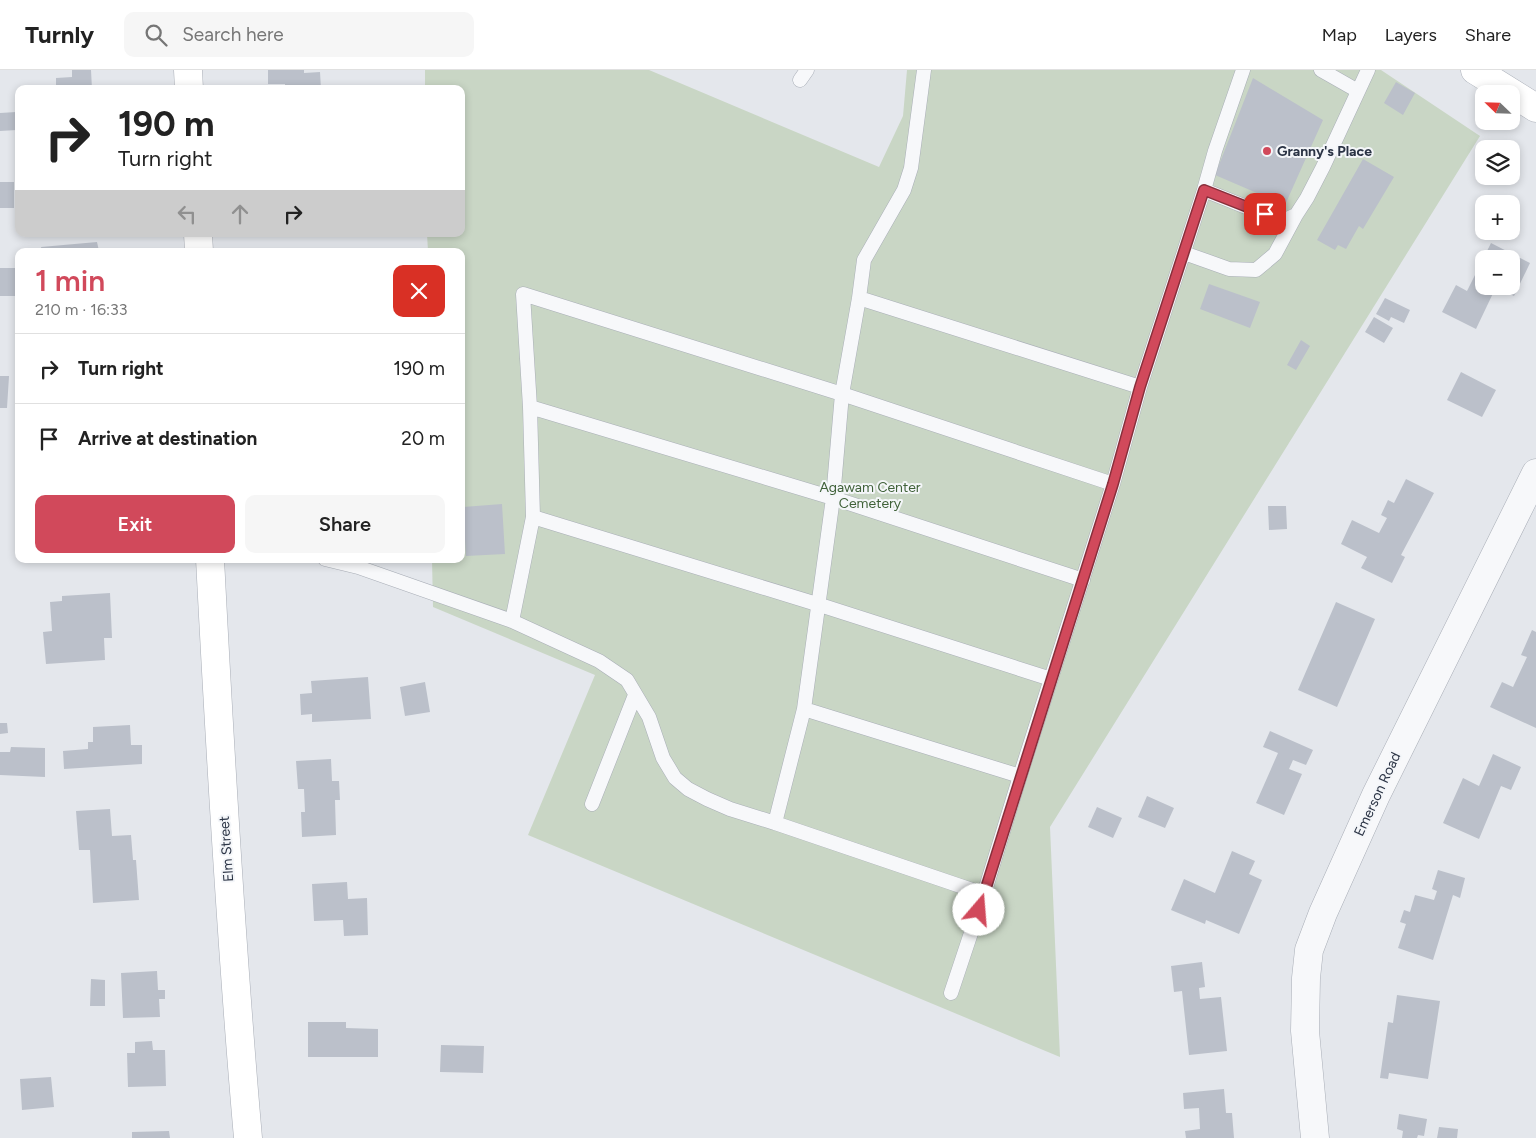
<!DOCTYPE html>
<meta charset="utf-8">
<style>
body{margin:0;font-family:Figtree,sans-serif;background:#f6f6f6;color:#222;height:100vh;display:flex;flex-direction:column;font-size:19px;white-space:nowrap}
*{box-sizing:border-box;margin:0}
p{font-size:16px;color:#767676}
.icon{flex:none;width:28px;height:28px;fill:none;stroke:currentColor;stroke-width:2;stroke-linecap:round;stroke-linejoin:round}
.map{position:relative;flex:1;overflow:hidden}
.drawer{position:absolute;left:15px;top:178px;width:450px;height:315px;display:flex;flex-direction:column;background:#fff;border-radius:10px;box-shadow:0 2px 8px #0003}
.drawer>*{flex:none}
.top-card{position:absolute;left:15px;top:15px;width:450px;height:152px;border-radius:10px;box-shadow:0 2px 8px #0003;background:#fff;color:#222;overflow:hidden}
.needle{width:32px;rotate:293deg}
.controls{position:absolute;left:1475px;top:15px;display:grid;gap:10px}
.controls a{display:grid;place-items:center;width:45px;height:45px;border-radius:10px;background:#fff;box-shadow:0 2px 8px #0003;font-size:25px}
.pin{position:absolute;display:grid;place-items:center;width:42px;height:42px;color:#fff;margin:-21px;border-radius:10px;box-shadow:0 2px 8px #0006}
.me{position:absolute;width:55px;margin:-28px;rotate:18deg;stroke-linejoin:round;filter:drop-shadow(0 0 4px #0008)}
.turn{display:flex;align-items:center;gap:18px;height:105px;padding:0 20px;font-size:22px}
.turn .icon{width:65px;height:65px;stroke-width:2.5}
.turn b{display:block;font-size:35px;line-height:42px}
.lanes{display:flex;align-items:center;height:48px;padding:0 20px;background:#0003;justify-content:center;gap:25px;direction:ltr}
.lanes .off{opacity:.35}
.round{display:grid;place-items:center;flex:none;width:52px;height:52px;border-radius:10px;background:#f6f6f6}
.summary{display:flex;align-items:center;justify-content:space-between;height:85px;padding:0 20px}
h1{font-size:30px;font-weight:600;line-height:38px;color:#d1495b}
.action{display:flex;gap:10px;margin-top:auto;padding:10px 20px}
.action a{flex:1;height:58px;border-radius:10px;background:#d1495b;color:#fff;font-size:20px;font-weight:600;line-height:58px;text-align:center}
.action a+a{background:#f6f6f6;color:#222}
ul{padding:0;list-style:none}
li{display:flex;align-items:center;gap:15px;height:70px;padding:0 20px;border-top:1px solid #e0e0e0}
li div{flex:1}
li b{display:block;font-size:19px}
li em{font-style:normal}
header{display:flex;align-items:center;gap:30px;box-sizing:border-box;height:70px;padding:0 25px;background:#fff;border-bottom:1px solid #e0e0e0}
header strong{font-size:24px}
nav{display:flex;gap:28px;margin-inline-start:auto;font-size:18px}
.search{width:350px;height:45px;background:#f6f6f6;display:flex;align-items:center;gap:12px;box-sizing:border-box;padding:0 18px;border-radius:10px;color:#767676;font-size:19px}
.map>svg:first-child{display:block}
.green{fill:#c9d6c5}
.building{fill:#bbc0ca;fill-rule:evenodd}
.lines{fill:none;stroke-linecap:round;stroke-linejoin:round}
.lane-casing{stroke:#a9aeb7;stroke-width:15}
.street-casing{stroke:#a9aeb7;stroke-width:29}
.secondary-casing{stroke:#a9aeb7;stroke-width:29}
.lane{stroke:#f7f8fa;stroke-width:14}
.street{stroke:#f7f8fa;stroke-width:28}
.secondary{stroke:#fff;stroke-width:28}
.route-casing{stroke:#882f3b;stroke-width:12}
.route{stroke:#d1495b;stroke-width:9}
.poi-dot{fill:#d1495b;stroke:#f4f6f9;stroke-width:2}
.labels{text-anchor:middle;stroke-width:4;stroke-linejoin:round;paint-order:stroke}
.poi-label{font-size:14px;font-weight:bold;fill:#2b3445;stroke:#f4f6f9;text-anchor:start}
.park-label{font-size:14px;fill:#3f6138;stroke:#f4f6f9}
.street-label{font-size:14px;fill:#2b3445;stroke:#f4f6f9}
</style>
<header>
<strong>Turnly</strong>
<div class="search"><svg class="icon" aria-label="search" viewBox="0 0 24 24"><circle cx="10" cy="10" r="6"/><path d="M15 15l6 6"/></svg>Search here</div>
<nav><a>Map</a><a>Layers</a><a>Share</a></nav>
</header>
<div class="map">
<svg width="1536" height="1068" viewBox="0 0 1536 1068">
<rect width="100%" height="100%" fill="#e4e7ec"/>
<path class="green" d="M425,0H649L879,97L903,46L907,0H1381L1480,66L1050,757L1060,987L528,765L595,605L433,537L432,489H461V181H428L427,164H461V19H425Z"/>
<path class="building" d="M72,0H91L92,19H56V8L72,7Z
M268,0H304V3L320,2L321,19H285V14H268Z
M1253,8L1323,50L1285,135L1215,105Z
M1396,12L1415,23L1403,45L1384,33Z
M16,42L17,60L0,61V43Z
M1363,89L1394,107L1363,159L1359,156L1346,179L1338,175L1335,180L1317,170Z
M0,112H14V138H0Z
M97,172L99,181H42L41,177Z
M1491,173L1530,193L1514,226L1496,217L1476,259L1442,242L1456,215L1467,221ZM1484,189H1511V216H1484Z
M0,198H19V226H0Z
M1209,214L1260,232L1250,258L1200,239Z
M1385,228L1410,240L1404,253L1391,247L1389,251L1376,244Z
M1374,247L1393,258L1384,273L1365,262Z
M1301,270L1310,276L1296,300L1287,295Z
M1461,302L1496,320L1482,347L1447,330Z
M0,306H9L7,338H0Z
M1406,409L1434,423L1401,485L1405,487L1392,513L1361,498L1367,487L1341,474L1352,450L1379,463L1387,448L1381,445L1388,430L1394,433Z
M502,434L505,484L466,486L463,437Z
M1268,436H1286L1287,459L1269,460Z
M110,523L112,568H104L105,590L46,594L43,562L52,561L50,532L62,531V526Z
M1336,532L1375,549L1337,637L1298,620Z
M1532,560L1536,562V658L1490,637L1502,612L1513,617L1527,587L1521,585Z
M368,607L371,649L312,652V644L301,645L300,624L312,623L311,611Z
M425,612L430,642L405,646L400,617Z
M0,653H7L8,663L0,664Z
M130,655L131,675H142V694L64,699L63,681L88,679V672H93V657Z
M1270,661L1313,680L1306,695L1293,690L1289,699L1302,704L1284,745L1256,733L1278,683L1263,677Z
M11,677L45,678V707L0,705V682H10Z
M1493,684L1521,697L1511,720L1501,716L1479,769L1443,753L1463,708L1479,716Z
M331,689L332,711H339L340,730H335L336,765L302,767L301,742H305L304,719H298L296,691Z
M1147,726L1174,738L1165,758L1138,747Z
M1097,737L1122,748L1113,768L1088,757Z
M110,739L112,766L131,765L133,790H136L139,830L93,833L90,780H79L76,741Z
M1232,781L1255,791L1249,804L1262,810L1239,864L1206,850L1205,854L1171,840L1184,809L1215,823Z
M1438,800L1465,808L1460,828L1453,825L1433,890L1398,878L1406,854L1400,852L1404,840L1410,842L1415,825L1434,830L1437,821L1432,819Z
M347,812L348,829L367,828L368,865L344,866L343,850L314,851L312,814Z
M1202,892L1205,917L1199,918L1200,929L1221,927L1227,981L1189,985L1182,921L1174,922L1171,896Z
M157,901L158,920H165V929H159L160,947L123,948L121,903Z
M91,909L105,910V936H90Z
M1397,925L1440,931L1428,1009L1389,1003L1388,1009L1380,1008L1388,952L1393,953Z
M308,952H346V958L378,959V987H308Z
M152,971L153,980H165L166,1016L128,1017L127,983H135V972Z
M441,975L484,976L483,1003L440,1002Z
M51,1007L54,1037L22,1040L20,1009Z
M1224,1019L1226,1043H1232L1234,1068H1186L1185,1061L1200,1059L1199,1038L1184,1039L1183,1023Z
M1399,1044L1427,1049L1424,1066L1418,1065L1417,1068H1402L1403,1061L1397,1059Z
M1439,1057L1458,1059L1457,1068H1437Z
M169,1061L170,1068H132V1062Z"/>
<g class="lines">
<g class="lane-casing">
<path id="lane" d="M1321,0L1358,21
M800,10L807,0
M1204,120L1276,149H1287L1296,145L1307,128L1323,97L1368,0
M1184,183L1229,199L1256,200L1275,184L1296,145
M859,228L1140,317
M530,337L833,428L1083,510
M533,447L820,535L1051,609
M325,489L358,497L512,551L599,591L627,610L649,647L663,688L675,708L688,719L707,729L730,739L775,753L984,824
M512,551L533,447L530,337L523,224L842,324L1113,414
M804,639L1020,706
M592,734L635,625
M775,753L804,639L833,428L842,324L859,228L864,190L904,120L911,98L924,0
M951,923L984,824L1020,706L1113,414L1140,317L1204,120L1215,81L1243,0"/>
</g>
<g class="street-casing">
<path id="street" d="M1315,1068L1305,961L1306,908L1309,880L1323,843L1376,725L1536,403"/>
</g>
<g class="secondary-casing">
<path id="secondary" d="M188,0L189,19
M1475,0L1536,38
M198,164L199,181
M210,489C220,682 231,875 248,1068"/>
</g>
<use href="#lane" class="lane"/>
<use href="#street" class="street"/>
<use href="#secondary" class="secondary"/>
</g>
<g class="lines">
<g class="route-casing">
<path id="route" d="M979,840L1113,414L1140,317L1204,120L1265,144"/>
</g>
<use href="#route" class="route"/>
</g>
<circle class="poi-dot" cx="1267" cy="81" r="5"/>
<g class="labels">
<g class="poi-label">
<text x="1277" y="86">Granny's Place</text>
</g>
<g class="park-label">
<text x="870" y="422">Agawam Center<tspan x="870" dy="16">Cemetery</tspan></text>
</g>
<g class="street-label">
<text transform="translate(1377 724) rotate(-65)" y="5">Emerson Road</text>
<text transform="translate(226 779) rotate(-94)" y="5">Elm Street</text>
</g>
</g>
</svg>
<div class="controls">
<a><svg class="needle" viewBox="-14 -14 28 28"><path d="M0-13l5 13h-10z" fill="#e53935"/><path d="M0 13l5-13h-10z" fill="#767676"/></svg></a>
<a><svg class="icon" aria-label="layers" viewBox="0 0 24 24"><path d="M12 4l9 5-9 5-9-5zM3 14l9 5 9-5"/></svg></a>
<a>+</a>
<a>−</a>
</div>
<div class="pin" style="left:1265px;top:144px;background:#d93025"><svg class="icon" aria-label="arrive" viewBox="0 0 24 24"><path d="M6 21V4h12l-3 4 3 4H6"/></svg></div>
<svg class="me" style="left:979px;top:840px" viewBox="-20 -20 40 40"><circle r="19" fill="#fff"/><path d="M0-13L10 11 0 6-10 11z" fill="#d1495b"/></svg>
<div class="top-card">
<div class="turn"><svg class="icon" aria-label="right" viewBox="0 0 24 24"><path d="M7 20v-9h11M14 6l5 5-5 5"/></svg><div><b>190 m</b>Turn right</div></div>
<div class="lanes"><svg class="icon off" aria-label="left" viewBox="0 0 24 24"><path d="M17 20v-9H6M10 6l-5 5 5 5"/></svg><svg class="icon off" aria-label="ahead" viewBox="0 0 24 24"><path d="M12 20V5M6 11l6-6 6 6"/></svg><svg class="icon" aria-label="right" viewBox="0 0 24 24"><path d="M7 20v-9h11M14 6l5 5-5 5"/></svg></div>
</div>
<section class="drawer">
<div class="summary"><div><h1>1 min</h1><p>210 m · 16:33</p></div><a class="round" style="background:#d93025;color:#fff"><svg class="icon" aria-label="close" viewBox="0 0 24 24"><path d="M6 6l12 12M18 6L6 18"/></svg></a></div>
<ul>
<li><svg class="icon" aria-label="right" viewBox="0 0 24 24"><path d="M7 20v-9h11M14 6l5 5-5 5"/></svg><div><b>Turn right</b></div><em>190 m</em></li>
<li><svg class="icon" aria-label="arrive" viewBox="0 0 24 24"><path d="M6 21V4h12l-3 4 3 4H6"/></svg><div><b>Arrive at destination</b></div><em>20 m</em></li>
</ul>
<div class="action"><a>Exit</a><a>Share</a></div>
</section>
</div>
